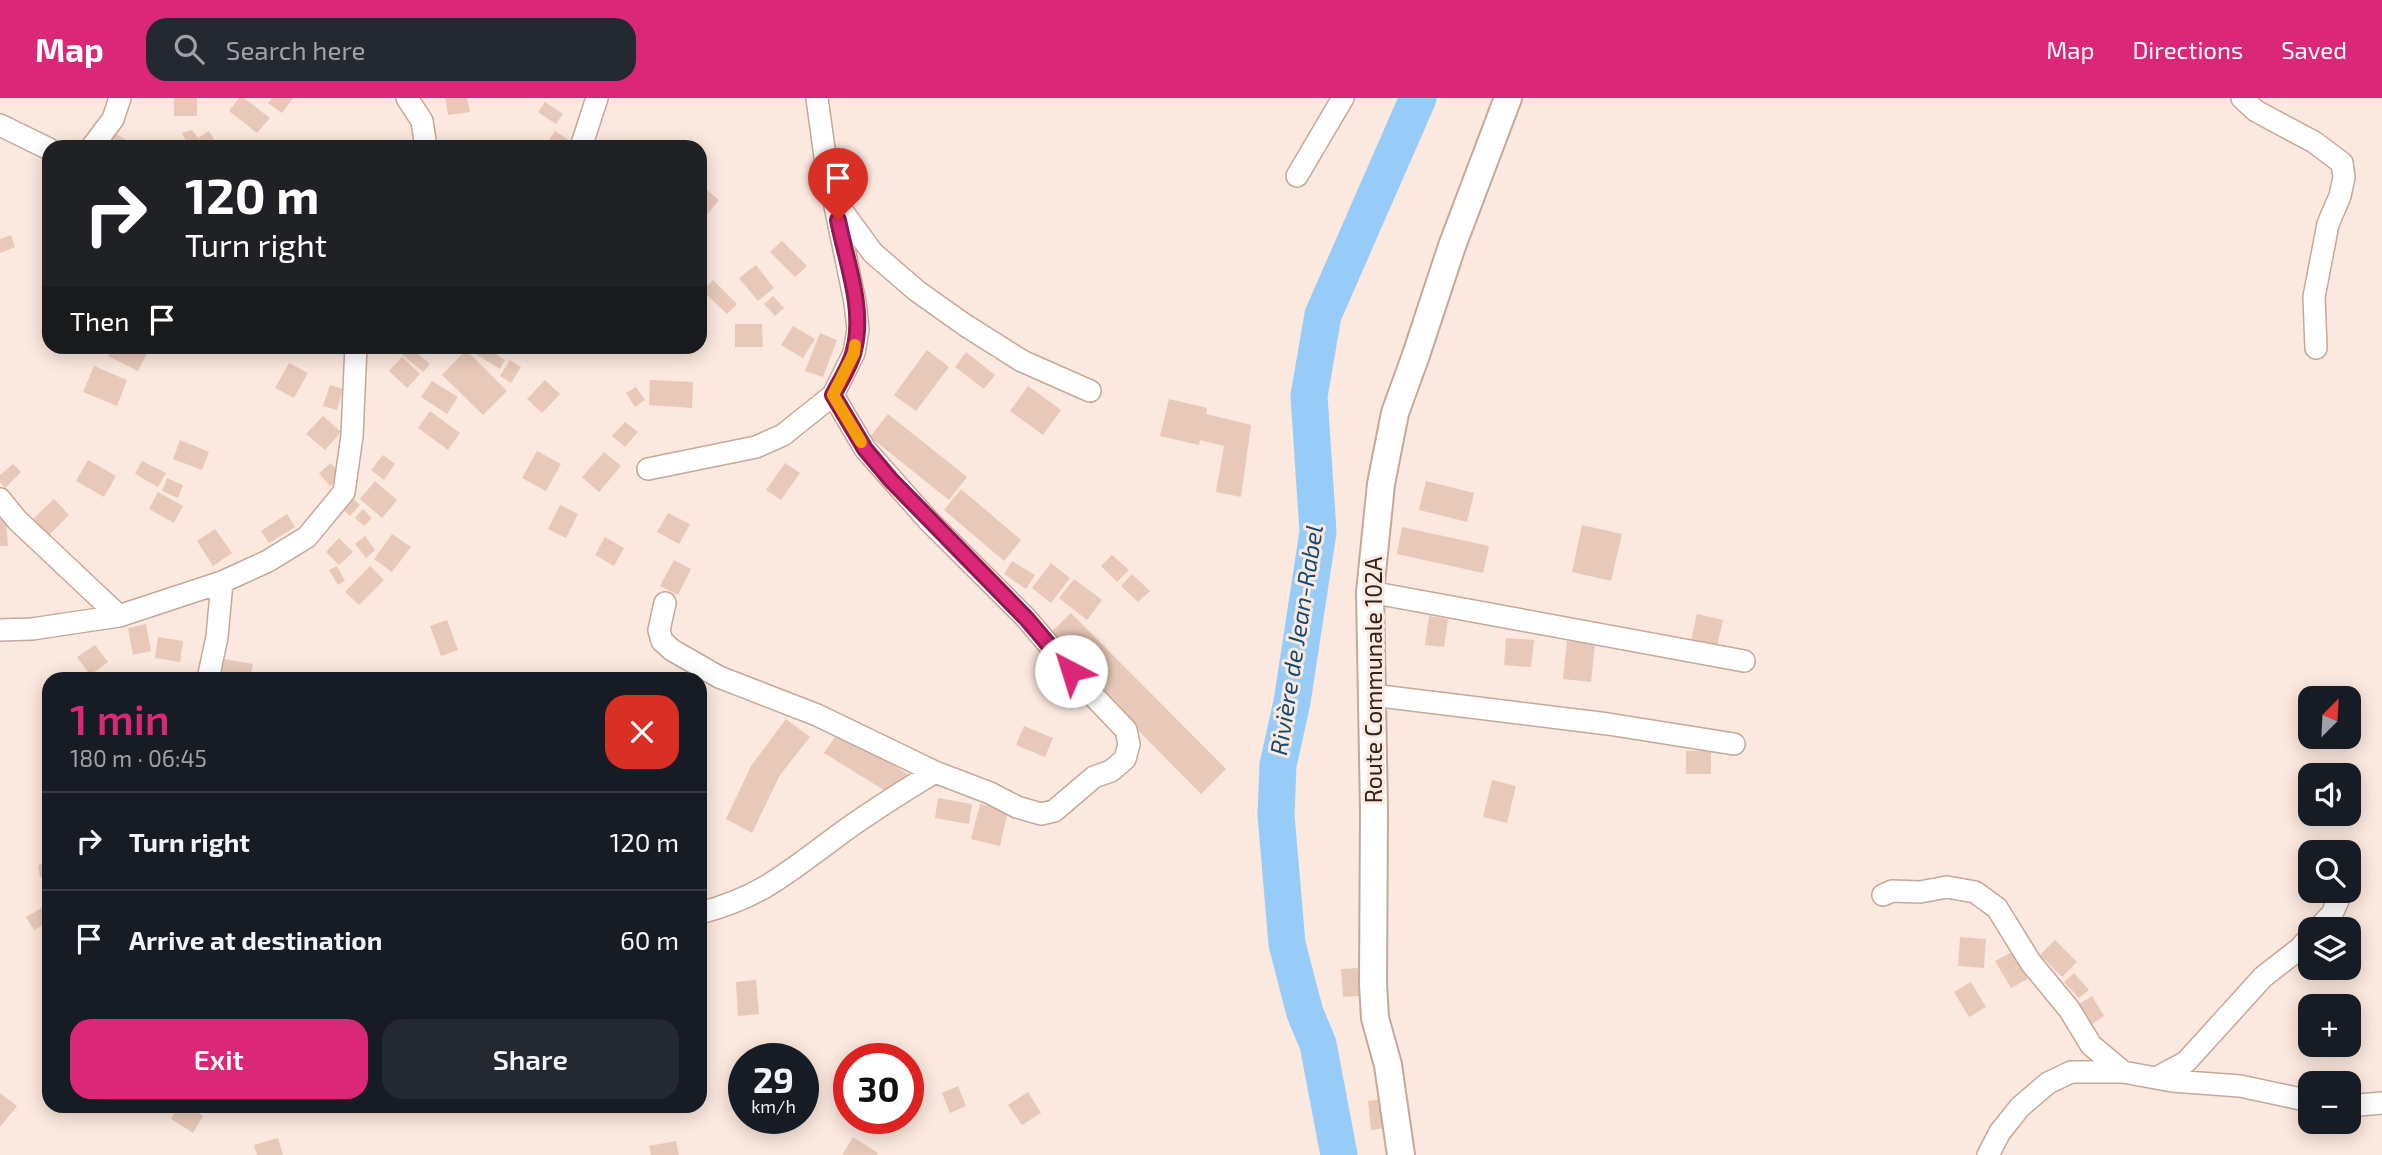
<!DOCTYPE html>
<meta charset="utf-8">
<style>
body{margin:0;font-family:"Exo 2",sans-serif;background:#242831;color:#f1f3f6;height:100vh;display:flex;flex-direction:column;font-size:26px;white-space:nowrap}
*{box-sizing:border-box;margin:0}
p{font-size:23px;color:#9ea1a6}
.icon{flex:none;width:38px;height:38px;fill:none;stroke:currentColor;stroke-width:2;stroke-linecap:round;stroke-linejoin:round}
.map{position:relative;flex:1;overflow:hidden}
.panel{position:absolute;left:42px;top:574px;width:665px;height:441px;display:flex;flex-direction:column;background:#171b24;border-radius:21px;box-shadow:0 4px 18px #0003}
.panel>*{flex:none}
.banner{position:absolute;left:42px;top:42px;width:665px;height:214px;border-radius:21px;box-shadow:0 4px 18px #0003;background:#202124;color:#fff;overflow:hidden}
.needle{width:46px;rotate:24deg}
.buttons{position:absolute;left:2298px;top:588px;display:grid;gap:14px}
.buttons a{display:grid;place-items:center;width:63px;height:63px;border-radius:14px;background:#171b24;box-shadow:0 4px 18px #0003;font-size:35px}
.speed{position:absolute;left:728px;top:945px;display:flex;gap:14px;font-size:35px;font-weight:700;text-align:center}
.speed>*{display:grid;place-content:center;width:91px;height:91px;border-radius:50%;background:#171b24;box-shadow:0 4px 18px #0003;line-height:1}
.speed small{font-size:18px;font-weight:400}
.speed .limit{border:10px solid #d22;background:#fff;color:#111}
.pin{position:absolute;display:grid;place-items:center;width:60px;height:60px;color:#fff;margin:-72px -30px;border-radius:50% 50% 50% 0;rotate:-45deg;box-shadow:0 0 7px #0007}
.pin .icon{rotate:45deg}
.me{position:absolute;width:77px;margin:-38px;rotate:320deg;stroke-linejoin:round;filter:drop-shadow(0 0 5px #0008)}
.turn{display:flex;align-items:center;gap:24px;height:147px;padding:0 28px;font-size:32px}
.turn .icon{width:91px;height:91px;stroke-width:2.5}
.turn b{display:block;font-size:49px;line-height:60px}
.then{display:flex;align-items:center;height:66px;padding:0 28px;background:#0003;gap:14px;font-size:26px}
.round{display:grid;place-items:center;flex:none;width:74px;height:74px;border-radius:21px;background:#242831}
.overview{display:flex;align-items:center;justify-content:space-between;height:119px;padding:0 28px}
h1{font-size:42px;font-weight:600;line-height:52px;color:#db2777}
.button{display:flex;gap:14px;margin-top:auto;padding:14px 28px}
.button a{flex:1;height:80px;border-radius:21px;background:#db2777;color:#fff;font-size:28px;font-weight:600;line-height:80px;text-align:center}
.button a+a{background:#242831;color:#f1f3f6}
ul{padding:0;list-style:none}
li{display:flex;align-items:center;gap:21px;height:98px;padding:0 28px;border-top:2px solid #363941}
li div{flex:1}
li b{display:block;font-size:26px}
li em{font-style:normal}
header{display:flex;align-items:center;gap:42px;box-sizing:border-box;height:98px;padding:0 35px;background:#db2777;color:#fff}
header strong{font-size:33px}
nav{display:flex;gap:38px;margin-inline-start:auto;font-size:24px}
.search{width:490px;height:63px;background:#242831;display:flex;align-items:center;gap:18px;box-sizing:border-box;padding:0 24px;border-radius:21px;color:#9ea1a6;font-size:26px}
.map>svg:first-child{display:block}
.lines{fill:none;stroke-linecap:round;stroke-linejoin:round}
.river{stroke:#98ccf8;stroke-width:37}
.building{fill:#e8c9b9}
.minor-casing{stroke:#c6a898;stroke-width:24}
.tertiary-casing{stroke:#c6a898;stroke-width:30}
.minor{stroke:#fff;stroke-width:21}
.tertiary{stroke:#fff;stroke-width:26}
.route-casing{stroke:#8e194d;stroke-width:18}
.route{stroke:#db2777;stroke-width:12}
.slow{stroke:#f59e0b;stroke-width:12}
.labels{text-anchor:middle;stroke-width:6;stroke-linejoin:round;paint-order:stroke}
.street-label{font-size:23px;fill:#2f241d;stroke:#fbe8de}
.water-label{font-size:24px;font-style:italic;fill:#104c75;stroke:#fbe8de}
</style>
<header>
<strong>Map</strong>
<div class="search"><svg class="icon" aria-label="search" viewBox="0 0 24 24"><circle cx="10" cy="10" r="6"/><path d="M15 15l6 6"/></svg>Search here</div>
<nav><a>Map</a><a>Directions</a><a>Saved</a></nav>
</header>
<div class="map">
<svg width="2382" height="1057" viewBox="0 0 2382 1057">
<rect width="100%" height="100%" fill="#fbe8de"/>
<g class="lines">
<path class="river" d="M1339,1057L1318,946L1305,915L1287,846L1276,717L1278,667L1292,604L1318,434L1309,298L1323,217L1418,0"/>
</g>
<path class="building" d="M174,0H197V18H174Z
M239,0H244L270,20L257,35L229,13Z
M272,0H293L282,15L268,5Z
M445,0H467L470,14L448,17Z
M545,4L563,16L556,26L538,14Z
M109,32L139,49H100Z
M192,32L198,40L209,33L217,46L211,49H189L182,35Z
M555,33L575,46L573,49H550L546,47Z
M700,86L719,102L705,119L700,115Z
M11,137L15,149L0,155V141Z
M782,143L807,168L795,179L770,154Z
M756,167L774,190L758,203L739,180Z
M713,182L737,206L727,216L703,193Z
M773,198L784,210L775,218L764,206Z
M735,226H762L763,249H735Z
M793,228L815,241L803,260L781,247Z
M820,235L837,242L823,279L805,273Z
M113,248H133L147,255L138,273L108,258Z
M409,248L430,266L423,274L402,256Z
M476,248H483L505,262L500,271L472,254Z
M466,252L507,293L483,317L442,277Z
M927,252L949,269L916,313L894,297Z
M966,254L995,277L984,291L955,269Z
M402,259L420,276L407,290L389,273Z
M510,262L521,269L511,285L500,278Z
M289,265L308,275L294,300L275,290Z
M94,268L127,282L117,308L83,294Z
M545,282L560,296L542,315L527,301Z
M650,282L693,284L692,310L649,307Z
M432,283L458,299L447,316L421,299Z
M330,287L343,291L337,312L323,308Z
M1028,288L1061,312L1043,337L1010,313Z
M636,289L645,302L635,309L626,295Z
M1169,301L1207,310L1206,316L1251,327L1241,399L1216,394L1224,348L1200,342L1199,347L1160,338Z
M430,313L460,335L448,352L418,330Z
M888,316L967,379L949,402L870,339Z
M323,318L341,334L325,352L306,336Z
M625,324L638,334L625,349L612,338Z
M180,342L209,354L202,372L173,361Z
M537,353L561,366L546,393L522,380Z
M604,354L621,368L599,394L582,379Z
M383,357L395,366L384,382L371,372Z
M88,362L116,378L104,399L76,383Z
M142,363L166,375L158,389L135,376Z
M331,365L342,378L330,388L319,375Z
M785,365L800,375L781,402L766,392Z
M13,366L21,374L5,390L0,384V377Z
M167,380L183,387L178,400L162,393Z
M375,383L397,402L382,420L360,401Z
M1426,383L1474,395L1467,424L1419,412Z
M961,391L1021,442L1004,463L944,412Z
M158,394L183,408L174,425L149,411Z
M352,399L360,407L350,418L341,410Z
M54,401L69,417L48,438L32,422Z
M560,407L578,416L566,440L548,431Z
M363,411L372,420L364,428L355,420Z
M668,415L690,426L679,446L657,434Z
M287,416L295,429L269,445L261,433Z
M6,420L8,448H0V421Z
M1582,427L1622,436L1611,483L1572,474Z
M1402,429L1489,448L1483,475L1397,456Z
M215,431L232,455L213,468L197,443Z
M392,436L411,449L392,474L374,461Z
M365,438L375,452L366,460L355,446Z
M605,439L624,450L614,468L595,457Z
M339,440L353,454L339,467L326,454Z
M1112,457L1129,472L1117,484L1101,468Z
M674,462L691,471L678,497L660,488Z
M1012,463L1035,477L1026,491L1004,476Z
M1051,465L1070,480L1051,505L1032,490Z
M337,468L345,483L338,487L329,472Z
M370,468L384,482L359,507L345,494Z
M1132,476L1150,493L1138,504L1121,488Z
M1074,481L1102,502L1087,522L1059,500Z
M1071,515L1226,671L1201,696L1046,539Z
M1697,516L1723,522L1716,553L1690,547Z
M1429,518L1448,521L1444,549L1425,547Z
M447,522L458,552L441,558L430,528Z
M146,526L151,553L133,557L128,530Z
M158,539L183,543L180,564L155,560Z
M1506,540L1534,542L1531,569L1504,567Z
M1567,543L1595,546L1591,584L1563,581Z
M95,547L108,564L90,577L77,559Z
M224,561L253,566L250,581H220Z
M786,621L810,639L780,677L752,735L726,721L751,668Z
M1024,628L1053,640L1045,659L1016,647Z
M837,636L854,642L915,681L887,694L824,655Z
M1686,653H1711V676H1686Z
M1492,682L1516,688L1507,725L1483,719Z
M938,700L972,706L969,726L935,720Z
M980,706L1008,713L1000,748L971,741Z
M49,765V778L40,779L38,767Z
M49,806V824L34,832L26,819Z
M1960,839L1986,841L1984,870L1958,868Z
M2055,842L2077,864L2062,879L2040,857Z
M2016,852L2031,879L2011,890L1995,863Z
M1358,870L1360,898L1343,899L1341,871Z
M2074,875L2089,892L2079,900L2064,884Z
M756,882L759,916L738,918L736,884Z
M1971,884L1986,909L1969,919L1954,894Z
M2092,898L2104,918L2092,926L2079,906Z
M958,988L966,1008L950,1015L942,995Z
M1028,994L1041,1015L1022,1027L1008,1007Z
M0,995L17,1008L0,1029Z
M1383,1001L1386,1030L1371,1032L1368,1003Z
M178,1008H187L203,1018L193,1035L171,1021Z
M853,1039L878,1055L877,1057H842Z
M278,1040L283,1057H257L254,1047Z
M676,1043L679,1057H651L649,1048Z"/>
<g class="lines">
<g class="minor-casing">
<path id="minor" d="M407,0L422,23L426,49
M817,0L827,73L834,102L873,155L917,193L965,227L1022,263L1090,293
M2242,0L2256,13L2314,44L2342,65L2344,79L2340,98L2328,126L2314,199L2316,250
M0,27L49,51
M92,49L113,21L120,0
M581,49L597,0
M1297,78L1343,0
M648,371L756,349L783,337L833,297L854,255L858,231L855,204L835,108
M0,401L17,422L119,518
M1370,494L1744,563
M665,505L659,532L662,543L672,552L719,579L817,617L935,674
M0,532L32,531L119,518L222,484L268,463L307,439L344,394L352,338L356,248
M208,581L217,539L222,484
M1372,597L1608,626L1734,646
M1883,797L1892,793L1920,794L1947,789L1975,794L1997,810L2031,865L2069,911L2091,947L2123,974
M700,815C761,799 787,775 836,739C868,715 902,694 935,674L990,695L1017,709L1041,716L1054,713L1094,679L1111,673L1125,661L1129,646L1126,632L1083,587L1026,520L928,422L865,351L833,297
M2318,831L2332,816L2342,793
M2156,980L2186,964L2263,879L2299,851L2310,839
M2348,1008L2382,1005
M1988,1057L2000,1034L2020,1009L2048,985L2071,974H2123L2172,983L2240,988L2310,1003"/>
</g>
<g class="tertiary-casing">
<path id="tertiary" d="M1401,1057L1388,967L1375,920L1373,886L1374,713L1370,494L1381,386L1395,315L1416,257L1452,148L1508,0"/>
</g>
<use href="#minor" class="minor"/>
<use href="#tertiary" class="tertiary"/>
</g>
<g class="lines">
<g class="route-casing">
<path id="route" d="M838,122C846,163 865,211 854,252C851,267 840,283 833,297L865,351L891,382L1026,520L1071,573"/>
</g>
<use href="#route" class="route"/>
<path class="slow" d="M855,247L854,255L833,297L861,344"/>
</g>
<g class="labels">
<g class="street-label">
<text transform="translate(1374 582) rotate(-90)" y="8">Route Communale 102A</text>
</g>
<g class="water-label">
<text transform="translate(1297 542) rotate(-81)" y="8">Rivière de Jean-Rabel</text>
</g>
</g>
</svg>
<div class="buttons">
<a><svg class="needle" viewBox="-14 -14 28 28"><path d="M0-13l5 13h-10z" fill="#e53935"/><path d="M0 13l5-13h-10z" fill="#9ea1a6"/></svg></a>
<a><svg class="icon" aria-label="sound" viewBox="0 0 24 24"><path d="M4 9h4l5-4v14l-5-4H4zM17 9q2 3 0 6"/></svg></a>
<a><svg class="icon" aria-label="search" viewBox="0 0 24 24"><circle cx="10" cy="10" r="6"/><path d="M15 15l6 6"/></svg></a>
<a><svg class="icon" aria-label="layers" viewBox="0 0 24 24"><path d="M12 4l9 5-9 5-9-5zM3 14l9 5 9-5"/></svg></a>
<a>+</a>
<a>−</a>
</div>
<div class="speed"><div>29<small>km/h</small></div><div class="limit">30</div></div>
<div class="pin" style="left:838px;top:122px;background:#d93025"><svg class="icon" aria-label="arrive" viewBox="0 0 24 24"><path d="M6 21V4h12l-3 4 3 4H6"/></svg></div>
<svg class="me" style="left:1071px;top:573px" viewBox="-20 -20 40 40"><circle r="19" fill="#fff"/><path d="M0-13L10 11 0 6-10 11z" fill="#db2777"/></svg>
<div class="banner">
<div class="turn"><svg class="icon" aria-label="right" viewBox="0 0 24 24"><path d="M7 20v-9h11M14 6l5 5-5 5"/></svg><div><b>120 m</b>Turn right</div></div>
<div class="then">Then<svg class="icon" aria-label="arrive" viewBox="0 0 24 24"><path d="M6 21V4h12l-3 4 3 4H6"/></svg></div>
</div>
<section class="panel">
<div class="overview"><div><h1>1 min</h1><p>180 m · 06:45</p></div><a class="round" style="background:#d93025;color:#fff"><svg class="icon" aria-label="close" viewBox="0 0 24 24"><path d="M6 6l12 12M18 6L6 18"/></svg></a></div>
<ul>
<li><svg class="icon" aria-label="right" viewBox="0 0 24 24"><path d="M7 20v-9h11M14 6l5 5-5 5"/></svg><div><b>Turn right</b></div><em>120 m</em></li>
<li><svg class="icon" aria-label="arrive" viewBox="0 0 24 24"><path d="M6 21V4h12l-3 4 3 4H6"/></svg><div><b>Arrive at destination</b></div><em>60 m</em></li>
</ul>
<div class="button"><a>Exit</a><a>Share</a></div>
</section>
</div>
